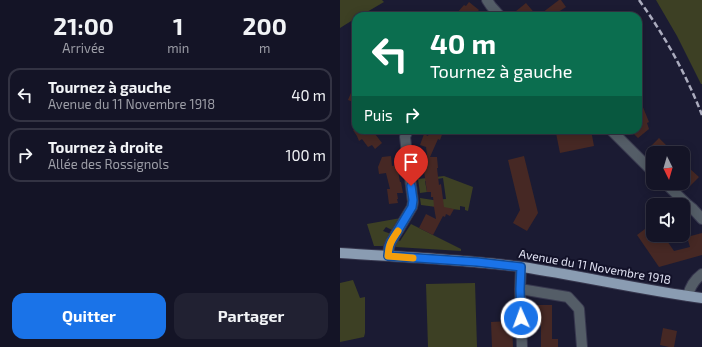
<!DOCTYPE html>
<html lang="fr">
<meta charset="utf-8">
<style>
body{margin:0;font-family:"Exo 2",sans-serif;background:#212132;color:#f1f3f6;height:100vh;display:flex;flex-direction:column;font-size:15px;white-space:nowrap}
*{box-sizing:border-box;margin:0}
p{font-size:13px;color:#9d9ea7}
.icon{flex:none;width:22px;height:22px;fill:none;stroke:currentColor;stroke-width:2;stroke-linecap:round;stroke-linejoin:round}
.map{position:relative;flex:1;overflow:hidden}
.details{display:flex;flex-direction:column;background:#141426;width:340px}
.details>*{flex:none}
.banner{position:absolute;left:12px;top:12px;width:290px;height:122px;border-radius:12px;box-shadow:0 2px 10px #0003,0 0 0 1px #333343;background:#0b6e4f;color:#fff;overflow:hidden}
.needle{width:26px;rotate:175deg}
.fabs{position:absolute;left:306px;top:146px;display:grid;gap:8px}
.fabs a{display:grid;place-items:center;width:44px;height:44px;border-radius:8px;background:#141426;box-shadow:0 2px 10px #0003,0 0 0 1px #333343;font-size:20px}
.pin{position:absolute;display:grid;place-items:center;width:34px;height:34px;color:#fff;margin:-41px -17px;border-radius:50% 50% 50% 0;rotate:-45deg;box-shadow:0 0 4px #0007}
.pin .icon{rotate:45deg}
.me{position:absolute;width:44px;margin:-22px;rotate:358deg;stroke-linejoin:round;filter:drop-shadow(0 0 3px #0008)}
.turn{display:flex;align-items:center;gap:14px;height:84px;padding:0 12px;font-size:18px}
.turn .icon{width:52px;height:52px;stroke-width:2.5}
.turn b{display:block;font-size:28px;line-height:34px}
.then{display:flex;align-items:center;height:38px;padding:0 12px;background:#0003;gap:8px;font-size:15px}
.eta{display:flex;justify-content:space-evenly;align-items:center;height:68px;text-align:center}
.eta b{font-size:24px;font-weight:700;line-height:28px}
.primary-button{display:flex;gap:8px;margin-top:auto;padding:8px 12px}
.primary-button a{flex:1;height:46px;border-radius:12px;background:#1a73e8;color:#fff;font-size:16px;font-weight:700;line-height:46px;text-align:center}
.primary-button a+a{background:#212132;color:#f1f3f6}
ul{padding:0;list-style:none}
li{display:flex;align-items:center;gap:12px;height:54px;margin:0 8px 6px;padding:0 4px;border:2px solid #333343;border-radius:12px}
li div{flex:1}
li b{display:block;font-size:15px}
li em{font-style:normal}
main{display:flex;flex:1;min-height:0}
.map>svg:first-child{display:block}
.green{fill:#3d4024}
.building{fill:#462824}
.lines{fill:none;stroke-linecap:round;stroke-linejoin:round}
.minor-casing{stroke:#37374e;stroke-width:12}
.major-casing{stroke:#37374e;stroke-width:12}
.minor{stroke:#545d67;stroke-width:10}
.major{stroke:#8a9cb2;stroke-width:10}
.rail{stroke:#abacbe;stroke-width:2.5;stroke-dasharray:6 3;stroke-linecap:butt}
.route-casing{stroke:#114b97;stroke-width:10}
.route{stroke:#1a73e8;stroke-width:7}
.slow{stroke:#f59e0b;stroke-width:7}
.labels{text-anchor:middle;stroke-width:4;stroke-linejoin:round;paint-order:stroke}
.street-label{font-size:12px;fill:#e2e3f4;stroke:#121128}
</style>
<main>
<section class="details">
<div class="eta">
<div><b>21:00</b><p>Arrivée</p></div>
<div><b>1</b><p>min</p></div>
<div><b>200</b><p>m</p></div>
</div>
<ul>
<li><svg class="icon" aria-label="left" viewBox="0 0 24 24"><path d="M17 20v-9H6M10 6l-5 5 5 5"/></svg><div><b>Tournez à gauche</b><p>Avenue du 11 Novembre 1918</p></div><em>40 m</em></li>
<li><svg class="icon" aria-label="right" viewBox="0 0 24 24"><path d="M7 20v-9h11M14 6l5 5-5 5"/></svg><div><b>Tournez à droite</b><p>Allée des Rossignols</p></div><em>100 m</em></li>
</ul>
<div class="primary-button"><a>Quitter</a><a>Partager</a></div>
</section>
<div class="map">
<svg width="362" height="347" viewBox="0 0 362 347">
<rect width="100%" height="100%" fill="#1b1b33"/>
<path class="green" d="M0,0H42L44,2L20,16H16V18L0,28Z
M316,0H362V84H361L337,36Z
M104,176L133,187L128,211L125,210V207L120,206V210L81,205L80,198L93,200L106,199L103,178L85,181L87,192L80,193L78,179Z
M61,218L54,231L46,227L43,231L51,234L43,246H34L27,224Z
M71,224L121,249V251L56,247L55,244L58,240L60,241Z
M13,280L20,298L25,297V333L24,337L0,342V283Z
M135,283L137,347H88L86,284Z"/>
<path class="building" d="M219,0H221L226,7L212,16H198Z
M129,2L139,10L133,16H121L117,13L124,5L126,6Z
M186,3L197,16H170Z
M16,81V103L8,100Z
M298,95L309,122L307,123L309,129L298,138L292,132L294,130H298Z
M13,130H32L42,143L35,149L32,145L28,147L22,139L19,141L17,136Z
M90,130H99L103,132L100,140L98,139L90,157H97L98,168H97L99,185L101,184L104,207L114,209L110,216L106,214L105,217L103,216L93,235L79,228L86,214L96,219L94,207L92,206H94L93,197H91V192H87L83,164L88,163L86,147L80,145L84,134L88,136Z
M231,130H251L254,146L220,153L216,133Z
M319,138L328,147L322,153H316L310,147Z
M51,156L52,166L57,165L60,182H61L63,193H57L58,199H57L58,203L49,204L47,189H50L46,173L39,174L38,167L42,157Z
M184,156L198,213L187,231L173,223L180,210L168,160Z
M349,168L359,177L350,186L343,179V175Z
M313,223V235H323L334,251L350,247L347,237L362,233V255L319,267L297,235Z
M195,305H212V339H218V347H201V325H196V315H195Z
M172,321L173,347H152L151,322Z
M323,328L337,331L334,347H329L320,345Z"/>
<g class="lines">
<g class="minor-casing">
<path id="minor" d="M147,0L151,6L160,16
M271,130L313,172
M325,183L348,205L353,209L362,219
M48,256L49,247L51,242L72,207L73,202L65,137L68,130
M181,267L180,289L182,347
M180,289L228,297L239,309L242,347
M348,296C350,286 354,280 362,274"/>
</g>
<g class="major-casing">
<path id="major" d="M0,253C61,257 122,259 182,267C242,276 302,290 362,298"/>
</g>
<use href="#minor" class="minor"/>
<use href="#major" class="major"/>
<path class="rail" d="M299,0C325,36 346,74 362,115"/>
</g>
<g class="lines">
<g class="route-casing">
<path id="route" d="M71,186L73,200L72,207L51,242L49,247L48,256L137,262L181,267L180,289L181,318"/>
</g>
<use href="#route" class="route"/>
<path class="slow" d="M58,231C51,241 49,244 48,256L73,258"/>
</g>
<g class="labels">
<g class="street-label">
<text transform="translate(255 267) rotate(10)" y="4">Avenue du 11 Novembre 1918</text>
</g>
</g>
</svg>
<div class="fabs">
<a><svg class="needle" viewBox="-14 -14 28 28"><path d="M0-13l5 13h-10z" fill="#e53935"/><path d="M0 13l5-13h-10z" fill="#9d9ea7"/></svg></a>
<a><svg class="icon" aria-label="sound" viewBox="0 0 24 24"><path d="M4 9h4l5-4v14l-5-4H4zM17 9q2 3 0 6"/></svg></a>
</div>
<div class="pin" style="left:71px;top:186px;background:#d93025"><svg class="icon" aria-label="arrive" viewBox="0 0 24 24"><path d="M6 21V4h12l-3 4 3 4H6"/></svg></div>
<svg class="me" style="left:181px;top:318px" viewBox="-20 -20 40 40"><circle r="17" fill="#1a73e8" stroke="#fff" stroke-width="3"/><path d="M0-11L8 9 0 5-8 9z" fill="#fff"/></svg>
<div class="banner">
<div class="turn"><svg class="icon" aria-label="left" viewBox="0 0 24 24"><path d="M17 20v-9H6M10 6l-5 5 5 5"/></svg><div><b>40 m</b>Tournez à gauche</div></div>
<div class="then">Puis<svg class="icon" aria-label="right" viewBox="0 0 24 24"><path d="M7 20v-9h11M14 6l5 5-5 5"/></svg></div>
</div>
</div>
</main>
